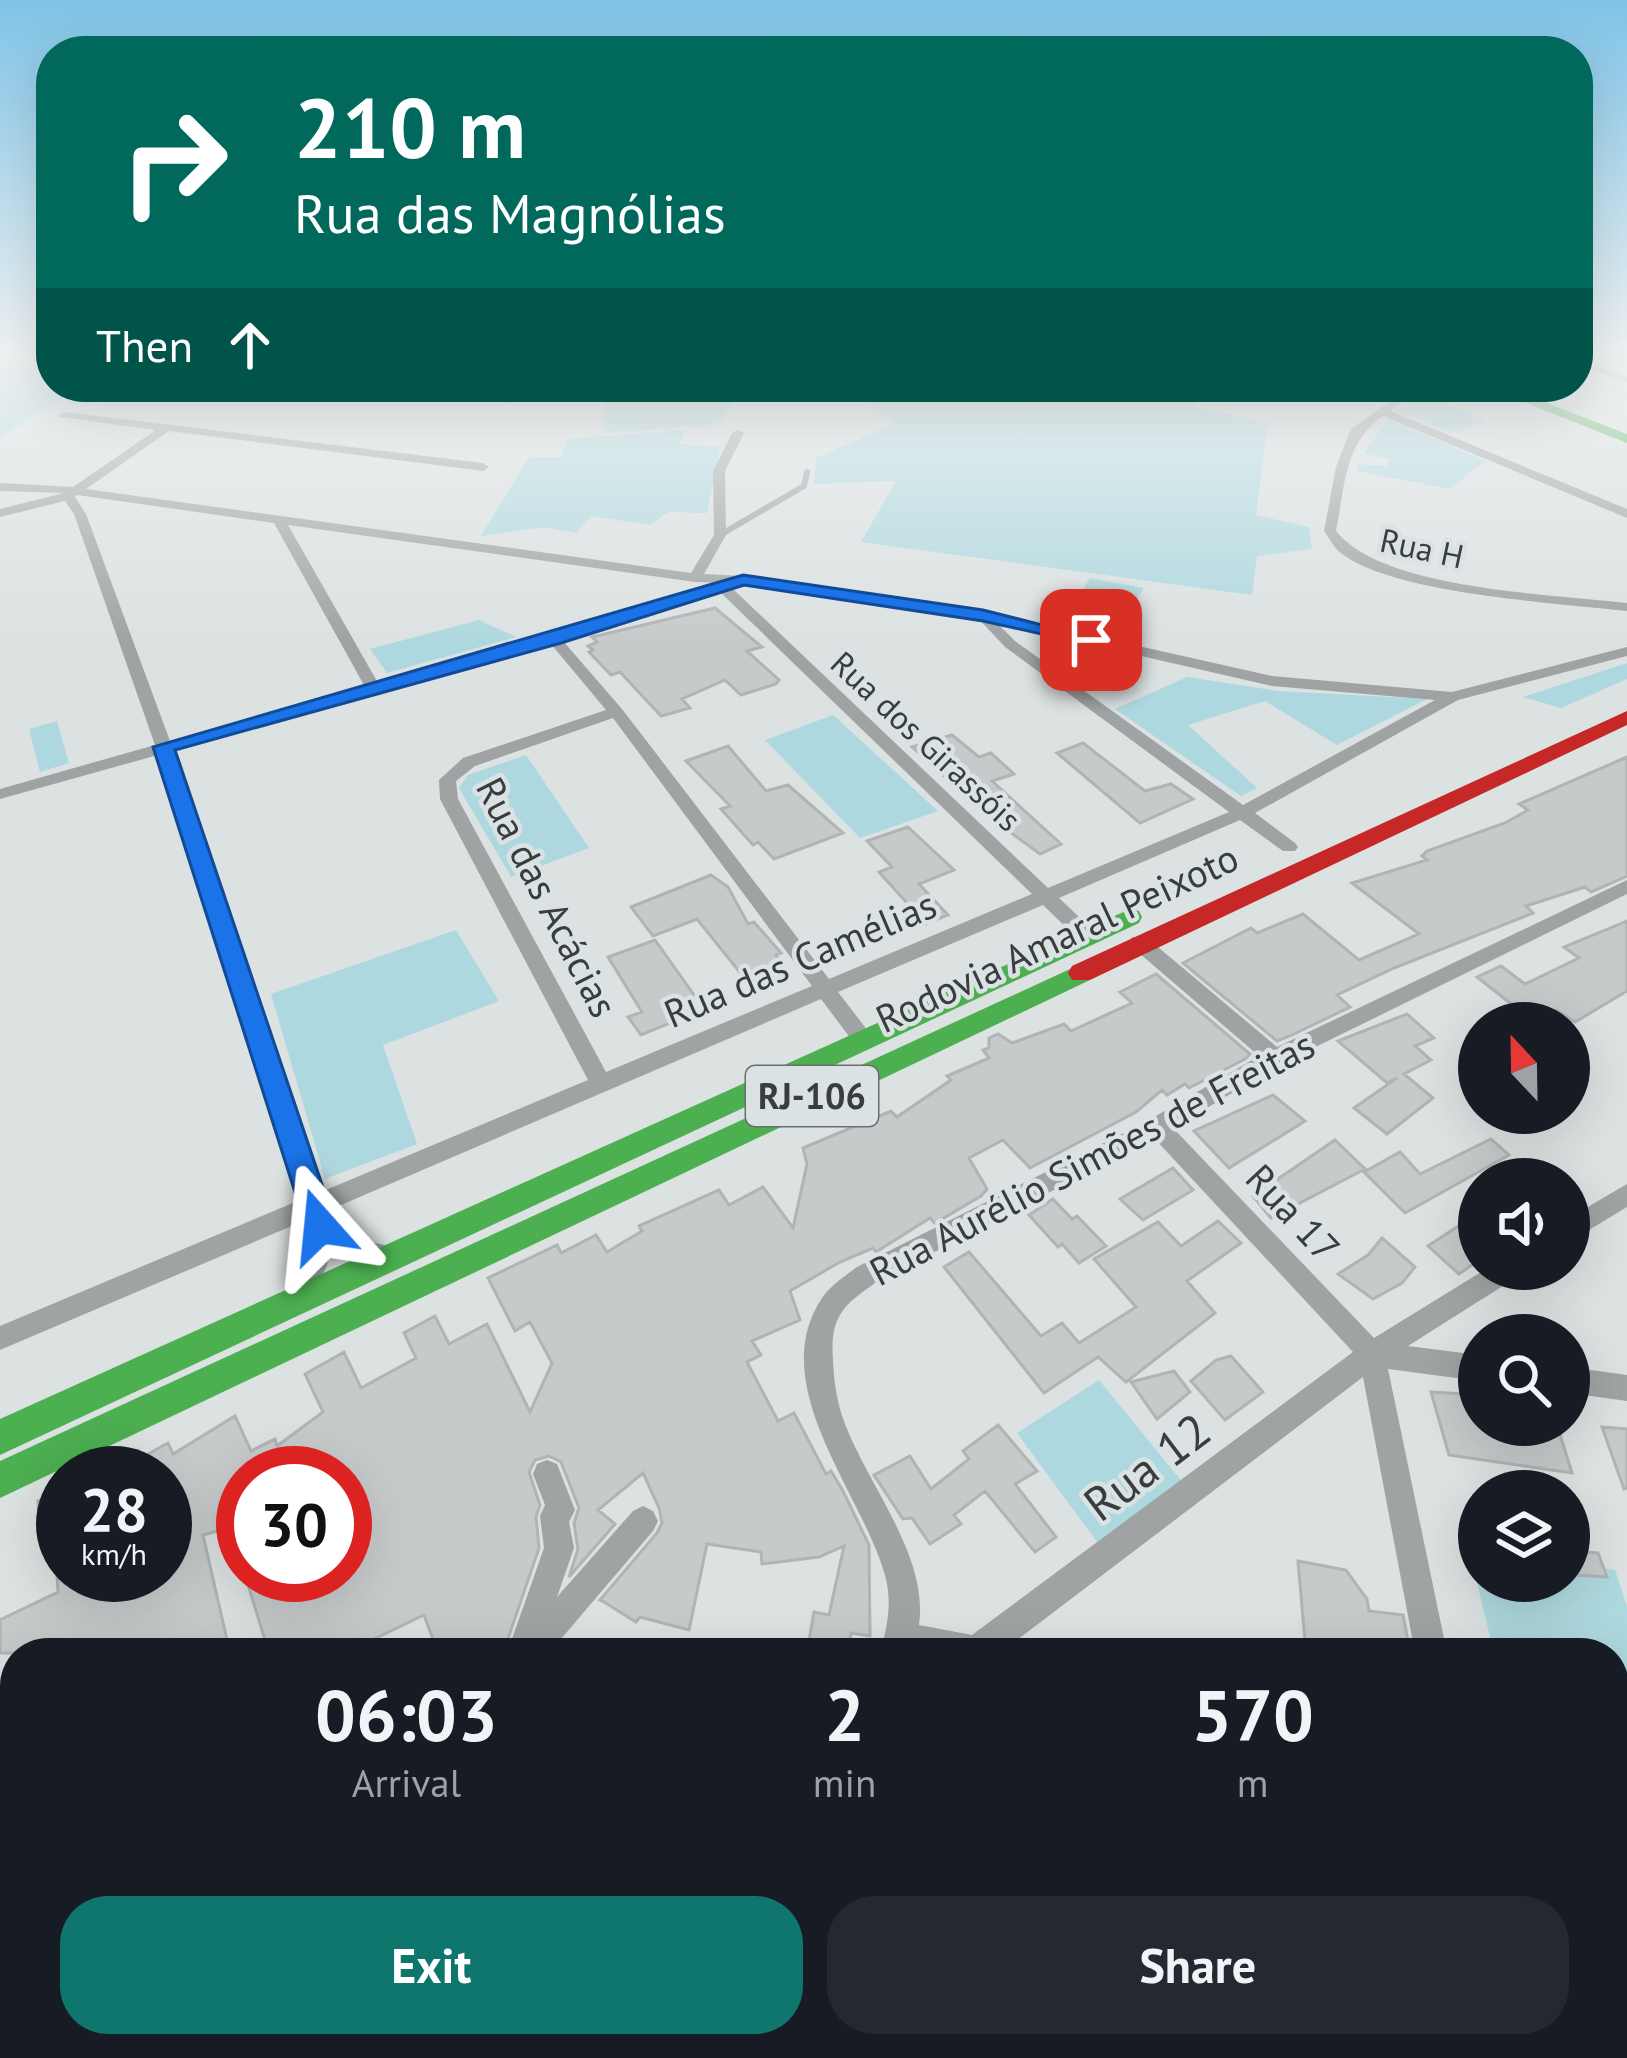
<!DOCTYPE html>
<meta charset="utf-8">
<style>
body{margin:0;font-family:"PT Sans",sans-serif;background:#242831;color:#f1f3f6;height:100vh;display:flex;flex-direction:column;font-size:45px;white-space:nowrap}
*{box-sizing:border-box;margin:0}
p{font-size:39px;color:#9ea1a6}
.icon{flex:none;width:66px;height:66px;fill:none;stroke:currentColor;stroke-width:2;stroke-linecap:round;stroke-linejoin:round}
.map{position:relative;flex:1;overflow:hidden}
.panel{position:absolute;left:0px;top:1638px;width:1629px;height:420px;display:flex;flex-direction:column;background:#171b24;border-radius:48px 48px 0 0;box-shadow:0 12px 48px #0002}
.panel>*{flex:none}
.top-card{position:absolute;left:36px;top:36px;width:1557px;height:366px;border-radius:48px;box-shadow:0 12px 48px #0002;background:#00695c;color:#fff;overflow:hidden}
.needle{width:78px;rotate:338deg}
.buttons{position:absolute;left:1458px;top:1002px;display:grid;gap:24px}
.buttons a{display:grid;place-items:center;width:132px;height:132px;border-radius:50%;background:#171b24;box-shadow:0 12px 48px #0002;font-size:60px}
.speed{position:absolute;left:36px;top:1446px;display:flex;gap:24px;font-size:60px;font-weight:700;text-align:center}
.speed>*{display:grid;place-content:center;width:156px;height:156px;border-radius:50%;background:#171b24;box-shadow:0 12px 48px #0002;line-height:1}
.speed small{font-size:30px;font-weight:400}
.speed .limit{border:18px solid #d22;background:#fff;color:#111}
.pin{position:absolute;display:grid;place-items:center;width:102px;height:102px;color:#fff;margin:-51px;border-radius:24px;box-shadow:0 6px 18px #0006}
.me{position:absolute;width:132px;margin:-66px;rotate:342deg;stroke-linejoin:round;filter:drop-shadow(0 0 9px #0008)}
.turn{display:flex;align-items:center;gap:42px;height:252px;padding:0 60px;font-size:54px}
.turn .icon{width:156px;height:156px;stroke-width:2.5}
.turn b{display:block;font-size:84px;line-height:102px}
.then{display:flex;align-items:center;height:114px;padding:0 60px;background:#0003;gap:24px;font-size:45px}
.eta{display:flex;justify-content:space-evenly;align-items:center;height:204px;text-align:center}
.eta b{font-size:72px;font-weight:800;line-height:84px}
.cta{display:flex;gap:24px;margin-top:auto;padding:24px 60px}
.cta a{flex:1;height:138px;border-radius:48px;background:#0f766e;color:#fff;font-size:48px;font-weight:800;line-height:138px;text-align:center}
.cta a+a{background:#242831;color:#f1f3f6}
.map>svg:first-child{display:block}
.green{fill:#aed8df}
.building{fill:#c6caca;stroke:#b1b4b5;stroke-width:3}
.lines{fill:none;stroke-linecap:round;stroke-linejoin:round}
.lane{stroke:#a0a3a3;stroke-width:6}
.street{fill:#a0a3a3;fill-rule:evenodd}
.fast{fill:#4caf50;fill-rule:evenodd}
.jam{fill:#c62828;fill-rule:evenodd}
.route{fill:#1a73e8;stroke:#114b97;stroke-width:3}
.labels{text-anchor:middle;stroke-width:9;stroke-linejoin:round;paint-order:stroke}
.far-street-label{font-size:33px;fill:#393d3d;stroke:#dae2e4}
.shield{fill:#dae2e4;stroke:#696e6f;stroke-width:3}
.shield-label{font-size:36px;font-weight:bold;fill:#393d3d}
.street-label{font-size:39px;fill:#393d3d;stroke:#dae2e4}
.near-street-label{font-size:48px;fill:#393d3d;stroke:#dae2e4}
</style>
<div class="map">
<svg width="1627" height="2058" viewBox="0 0 1627 2058">
<rect width="100%" height="100%" fill="#dce1e2"/>
<path class="green" d="M0,354H51V387H81L0,437Z
M580,387H1215L1194,407L1268,423L1256,515L1309,527L1312,549L1257,556L1252,595L861,542L896,481L814,484L816,458L895,423L849,390H741L718,425L605,433L603,404Z
M1424,393L1487,421L1452,433L1395,411Z
M1388,419L1485,461L1450,489L1357,471V464L1386,466L1389,459L1364,453Z
M685,430L680,444L720,447L707,513L668,512L650,525L591,516L576,533L544,527L481,536L529,457H560L568,439Z
M1090,578L1144,588L1116,634L1065,619Z
M479,620L516,637L387,673L370,649Z
M1627,663V679L1561,708L1523,697Z
M1187,677L1278,691L1427,699L1337,745L1265,701L1188,725L1257,788L1241,796L1115,709Z
M833,715L938,811L860,838L765,740Z
M57,721L69,763L40,772L29,729Z
M526,755L589,848L511,877L459,788L468,775Z
M456,930L499,1001L383,1045L417,1144L325,1179L271,994Z
M1099,1380L1188,1489L1103,1550L1017,1433Z
M1469,1550L1479,1551V1581H1569V1563L1615,1570L1627,1606V1697L1614,1695V1653H1494Z"/>
<path class="building" d="M715,608L762,647L747,651L779,680L776,684L741,695L725,680L682,699L690,708L661,716L620,672L611,675L589,652L593,650L588,646L597,642L592,637Z
M952,735L979,757L991,753L1014,774L992,781L1061,844L1040,854L991,818L912,747Z
M1083,743L1145,791L1171,784L1193,799L1140,823L1057,753Z
M728,746L766,791L788,785L843,833L774,859L758,842L753,845L721,809L730,806L686,761Z
M1627,757V876L1591,892L1585,887L1526,906L1533,913L1394,968L1337,995L1350,1007L1292,1035L1277,1041L1183,963L1251,928L1257,933L1303,914L1359,960L1419,934L1352,883L1427,860L1422,856L1427,851L1505,823L1528,810L1519,804Z
M908,827L954,870L919,884L948,915L926,924L879,872L892,867L867,841Z
M711,875L728,887L748,924L754,922L781,953L776,955L782,966L772,971L775,980L754,990L697,919L653,936L631,907Z
M1627,921V991L1575,1022L1556,1010L1533,1021L1477,977L1501,966L1525,984L1579,958L1564,947Z
M655,940L704,1009L641,1035L628,1017L642,1012L608,957Z
M1156,974L1250,1054L1245,1059L1189,1088L1185,1084L1167,1095L1162,1090L1136,1112L1030,1168L1003,1140L969,1158L987,1189L981,1196L935,1223L930,1218L876,1252L873,1248L840,1262L790,1291L800,1320L752,1341L761,1355L747,1362L778,1421L794,1413L826,1474L831,1471L843,1491L869,1545L870,1636L851,1633L848,1653H807L814,1612L829,1615L844,1546L819,1557L762,1564L761,1552L707,1544L689,1630L640,1617L636,1622L604,1602L600,1600L657,1533L662,1523L659,1508L643,1473L598,1510L615,1524L569,1577L578,1549L574,1523L579,1508L561,1462L549,1456L535,1460L529,1472L540,1505L536,1517L539,1548L503,1653H438L424,1615L345,1653H269L245,1575H345V1473H243V1524L203,1535L230,1653H0V1620L58,1592L57,1575H165V1473H149L143,1457L168,1443L173,1454L235,1416L251,1451L275,1439L277,1446L323,1412L305,1374L344,1352L361,1388L416,1358L404,1333L435,1316L449,1344L487,1324L530,1412L552,1363L530,1322L515,1331L488,1278L557,1245L561,1253L596,1235L607,1252L642,1231L639,1226L719,1190L729,1205L763,1187L793,1228L807,1164L803,1148L891,1111L897,1117L951,1080L947,1076L989,1058L983,1050L989,1048V1038L998,1034L1012,1043L1064,1024L1071,1031L1132,1003L1120,992Z
M1407,1014L1434,1038L1415,1046L1431,1060L1404,1074L1433,1098L1387,1134L1354,1108L1397,1078L1387,1083L1338,1041Z
M1273,1095L1305,1121L1229,1168L1194,1131Z
M1491,1139L1509,1155L1405,1213L1364,1172L1400,1152L1420,1174Z
M1335,1140L1365,1169L1271,1218L1253,1196Z
M1173,1168L1193,1190L1143,1220L1120,1199Z
M1053,1199L1072,1219L1077,1216L1106,1246L1079,1263L1062,1244L1058,1247L1029,1215Z
M1218,1221L1241,1243L1187,1281L1215,1313L1126,1382L1098,1357L1044,1393L944,1267L969,1252L1041,1336L1062,1323L1079,1343L1136,1307L1094,1259L1158,1222L1181,1246Z
M1460,1225L1479,1242V1260L1459,1274L1428,1246Z
M1382,1238L1415,1267L1402,1283L1373,1299L1338,1274L1368,1255Z
M1231,1356L1263,1392L1225,1420L1191,1381L1216,1360Z
M1174,1371L1190,1392L1157,1419L1131,1382Z
M1431,1392L1479,1395V1425H1557L1572,1473L1449,1455Z
M998,1425L1037,1471L1015,1484L1056,1537L1035,1552L985,1491L954,1515L961,1524L930,1544L912,1518L903,1519L874,1475L910,1456L931,1489L969,1459L963,1451Z
M1602,1427L1627,1429V1488L1624,1489Z
M63,1490V1548L40,1534L38,1501Z
M1569,1551L1598,1553L1607,1577L1576,1575Z
M1298,1561L1346,1570L1367,1599L1369,1611L1403,1615L1410,1651L1384,1647L1385,1653H1306Z"/>
<g class="lines">
<path class="lane" d="M720,535L804,486L807,472"/>
<path class="street" d="M1578,359L1627,376V382L1578,365Z
M391,387H424L516,400L511,403Z
M1221,387H1232L1222,397H1214Z
M1411,387H1423L1390,411L1627,509V518L1383,416C1344,443 1345,486 1336,531C1383,590 1553,594 1627,603V611C1559,603 1392,594 1341,553C1334,548 1329,538 1324,531L1336,467L1351,429Z
M64,412L483,463L489,467L483,471L169,431L86,489L691,573L714,535L713,471L732,433L738,430L744,433L725,471L726,535L704,574L743,576L983,611L1272,676L1452,692L1627,647V656L1458,700L1255,813L1295,843L1298,847L1295,851H1283L1240,820L1059,898L1094,931L1097,936L1094,941H1080L1043,905L838,992L868,1031L872,1037L868,1043H854L821,999L327,1211C339,1240 365,1239 391,1247L394,1255L391,1263C371,1270 344,1262 329,1249L327,1266L308,1302L299,1306L290,1302L286,1294L303,1264L306,1220L0,1350V1326L300,1200L158,755L0,799V789L155,745L74,514L65,501L0,517V509L64,493L0,491V483L73,487L156,430L60,417L59,415ZM77,495L274,523L365,687L170,741L86,514L75,497ZM288,525L695,582L723,583L378,683ZM738,584L978,618L1005,647L1229,812L1048,888L733,589ZM721,593L1032,894L829,979L622,709L563,641ZM997,623L1272,686L1435,700L1243,805L1015,641ZM551,644L606,710L463,758L439,780L440,799L588,1080L321,1192L173,751ZM613,718L812,986L606,1072L458,799L456,781L475,766Z
M1627,880V894L1283,1063L1173,1128L1374,1338L1486,1269H1520L1517,1277L1408,1346L1479,1355V1381L1388,1369L1447,1653H1415L1363,1377L1000,1653H880C887,1628 892,1606 886,1579C865,1496 763,1386 822,1298C831,1285 845,1276 857,1267L1149,1120L1259,1056L1132,947L1129,942L1132,937H1146L1277,1047ZM1154,1138L1353,1352L972,1635L919,1625C929,1557 868,1485 845,1424C837,1403 834,1383 833,1360C832,1345 832,1328 840,1315C848,1301 863,1292 875,1283Z
M1627,1184V1207L1569,1242V1218Z
M1569,1367L1627,1375V1401L1569,1393Z
M547,1460L557,1464L575,1510L569,1522L574,1548L557,1597L633,1511L643,1506L653,1511L658,1521L653,1531L549,1653H507L544,1548L540,1516L545,1505L533,1474L537,1464Z
M15,1957V1997L0,2003V1964Z
M711,2043H749L744,2058H706Z
M1487,2043H1525L1528,2058H1490Z"/>
<path class="fast" d="M1486,387H1505L1627,434V443Z
M1130,909L1139,911L1142,917L1139,923L0,1455V1419Z
M1081,964L1090,966L1094,973L1090,980L0,1498V1461Z"/>
<path class="jam" d="M1627,711V725L1090,980H1072L1068,973L1072,966Z"/>
</g>
<linearGradient id="sky" x2="0" y2="1"><stop stop-color="#7fc3e7"/><stop offset="0.55" stop-color="#eff2f2"/><stop offset="1" stop-color="#eff2f2" stop-opacity="0"/></linearGradient>
<rect width="1627" height="642" fill="url(#sky)"/>
<path class="route" d="M743,575L983,610L1101,640L1091,645L983,621L744,585L561,643L175,750L336,1226L331,1236L320,1240L309,1236L153,747Z"/>
<g class="labels">
<g class="far-street-label">
<text transform="translate(1422 548) rotate(12)" y="12">Rua H</text>
<text transform="translate(926 741) rotate(43)" y="12">Rua dos Girassóis</text>
</g>
<rect class="shield" x="746" y="1066" width="132" height="60" rx="9"/>
<g class="shield-label">
<text x="812" y="1109">RJ-106</text>
</g>
<g class="street-label">
<text transform="translate(547 897) rotate(63)" y="14">Rua das Acácias</text>
<text transform="translate(1057 938) rotate(-25)" y="14">Rodovia Amaral Peixoto</text>
<text transform="translate(800 959) rotate(-23)" y="14">Rua das Camélias</text>
<text transform="translate(1092 1158) rotate(-28)" y="14">Rua Aurélio Simões de Freitas</text>
<text transform="translate(1293 1213) rotate(47)" y="14">Rua 17</text>
</g>
<g class="near-street-label">
<text transform="translate(1147 1467) rotate(-37)" y="17">Rua 12</text>
</g>
</g>
</svg>
<div class="buttons">
<a><svg class="needle" viewBox="-14 -14 28 28"><path d="M0-13l5 13h-10z" fill="#e53935"/><path d="M0 13l5-13h-10z" fill="#9ea1a6"/></svg></a>
<a><svg class="icon" aria-label="sound" viewBox="0 0 24 24"><path d="M4 9h4l5-4v14l-5-4H4zM17 9q2 3 0 6"/></svg></a>
<a><svg class="icon" aria-label="search" viewBox="0 0 24 24"><circle cx="10" cy="10" r="6"/><path d="M15 15l6 6"/></svg></a>
<a><svg class="icon" aria-label="layers" viewBox="0 0 24 24"><path d="M12 4l9 5-9 5-9-5zM3 14l9 5 9-5"/></svg></a>
</div>
<div class="speed"><div>28<small>km/h</small></div><div class="limit">30</div></div>
<div class="pin" style="left:1091px;top:640px;background:#d93025"><svg class="icon" aria-label="arrive" viewBox="0 0 24 24"><path d="M6 21V4h12l-3 4 3 4H6"/></svg></div>
<svg class="me" style="left:320px;top:1226px" viewBox="-20 -20 40 40"><path d="M0-17L14 15 0 8-14 15z" fill="#1a73e8" stroke="#fff" stroke-width="4"/></svg>
<div class="top-card">
<div class="turn"><svg class="icon" aria-label="right" viewBox="0 0 24 24"><path d="M7 20v-9h11M14 6l5 5-5 5"/></svg><div><b>210 m</b>Rua das Magnólias</div></div>
<div class="then">Then<svg class="icon" aria-label="ahead" viewBox="0 0 24 24"><path d="M12 20V5M6 11l6-6 6 6"/></svg></div>
</div>
<section class="panel">
<div class="eta">
<div><b>06:03</b><p>Arrival</p></div>
<div><b>2</b><p>min</p></div>
<div><b>570</b><p>m</p></div>
</div>
<div class="cta"><a>Exit</a><a>Share</a></div>
</section>
</div>
